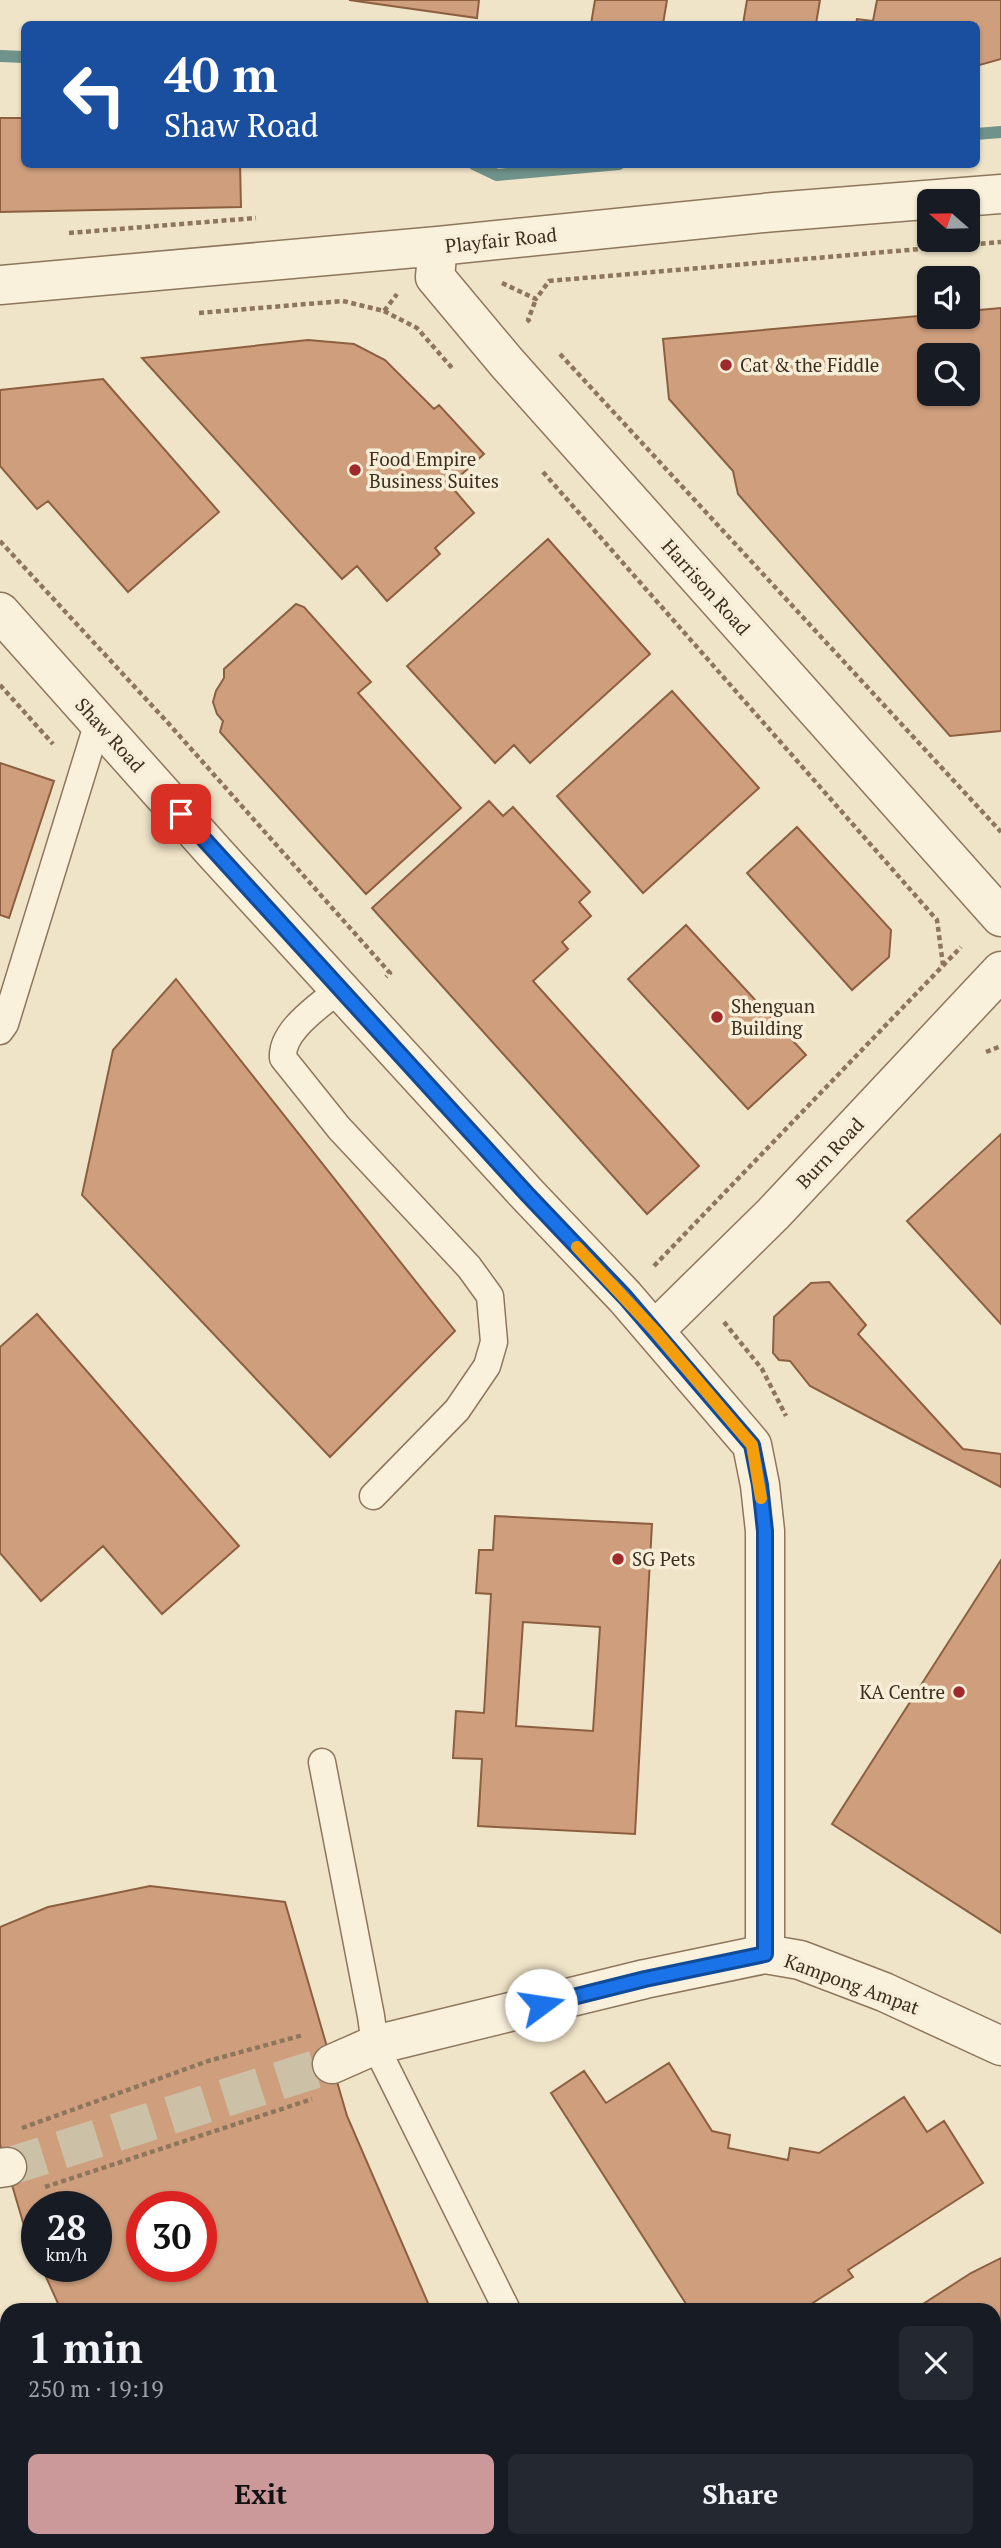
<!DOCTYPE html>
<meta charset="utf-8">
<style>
body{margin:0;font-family:"PT Serif",serif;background:#242831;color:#f1f3f6;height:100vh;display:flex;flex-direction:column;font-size:26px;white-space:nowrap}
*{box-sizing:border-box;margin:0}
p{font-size:23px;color:#9ea1a6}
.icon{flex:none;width:38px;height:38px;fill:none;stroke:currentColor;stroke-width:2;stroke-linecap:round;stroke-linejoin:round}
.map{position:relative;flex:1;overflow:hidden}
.side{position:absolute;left:0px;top:2303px;width:1001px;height:245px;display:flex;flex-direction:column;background:#171b24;border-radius:21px 21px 0 0;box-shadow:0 2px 5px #0004}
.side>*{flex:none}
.top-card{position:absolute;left:21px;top:21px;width:959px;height:147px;border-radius:10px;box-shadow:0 2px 5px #0004;background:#1a4fa0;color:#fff;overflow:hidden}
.needle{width:46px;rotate:290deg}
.buttons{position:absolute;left:917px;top:189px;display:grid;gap:14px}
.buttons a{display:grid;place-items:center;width:63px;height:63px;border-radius:10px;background:#171b24;box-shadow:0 2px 5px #0004;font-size:35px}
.speed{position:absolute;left:21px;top:2191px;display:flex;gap:14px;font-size:35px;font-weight:700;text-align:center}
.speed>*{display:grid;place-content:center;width:91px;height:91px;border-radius:50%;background:#171b24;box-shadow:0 2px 5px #0004;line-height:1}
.speed small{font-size:18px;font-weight:400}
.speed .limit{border:10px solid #d22;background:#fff;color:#111}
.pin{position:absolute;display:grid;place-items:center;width:60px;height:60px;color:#fff;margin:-30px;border-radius:14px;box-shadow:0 4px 10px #0006}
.me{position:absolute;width:77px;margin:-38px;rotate:76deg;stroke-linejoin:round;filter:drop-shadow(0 0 5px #0008)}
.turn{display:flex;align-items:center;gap:24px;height:147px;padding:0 28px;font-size:32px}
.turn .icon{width:91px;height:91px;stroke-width:2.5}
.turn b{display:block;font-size:49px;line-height:60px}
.round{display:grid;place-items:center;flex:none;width:74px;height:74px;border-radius:10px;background:#242831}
.summary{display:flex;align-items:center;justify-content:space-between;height:119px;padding:0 28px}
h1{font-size:42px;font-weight:700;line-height:52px}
.action{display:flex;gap:14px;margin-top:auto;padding:14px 28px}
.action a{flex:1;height:80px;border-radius:10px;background:#cc999b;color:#111;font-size:28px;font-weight:700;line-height:80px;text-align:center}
.action a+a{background:#242831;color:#f1f3f6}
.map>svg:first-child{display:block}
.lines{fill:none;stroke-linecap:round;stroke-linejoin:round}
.stream{stroke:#6f938a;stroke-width:12}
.building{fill:#cf9f7d;stroke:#8d5f41;stroke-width:2;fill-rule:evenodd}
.minor-tunnel{stroke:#ccc0a6;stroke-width:38;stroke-dasharray:38 19;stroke-linecap:butt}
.service-casing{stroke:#8d765c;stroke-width:29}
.minor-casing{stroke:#8d765c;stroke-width:41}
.path{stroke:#8d765c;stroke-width:4.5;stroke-dasharray:5 3.5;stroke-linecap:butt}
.service{stroke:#faf1dc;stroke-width:26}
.minor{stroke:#faf1dc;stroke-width:38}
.route-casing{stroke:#114b97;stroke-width:18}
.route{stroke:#1a73e8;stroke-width:12}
.slow{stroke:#f59e0b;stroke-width:12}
.poi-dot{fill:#9e2a2b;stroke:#f7eed8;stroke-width:2.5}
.labels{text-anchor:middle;stroke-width:7;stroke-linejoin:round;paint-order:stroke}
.street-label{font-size:19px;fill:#3d2e20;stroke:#f7eed8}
.poi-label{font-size:19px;fill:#3d2e20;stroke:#f7eed8;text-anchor:start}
</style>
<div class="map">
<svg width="1001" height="2548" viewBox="0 0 1001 2548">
<rect width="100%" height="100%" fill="#f0e4c8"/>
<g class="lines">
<path class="stream" d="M0,56L24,57
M976,134L1001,132
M474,164L497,175L619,164"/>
</g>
<path class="building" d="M349,0H479L477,18Z
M595,0H667L663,24H591Z
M747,0H820L816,24H743Z
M877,0H1001V59L976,66V24H856L857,19L873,21Z
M0,118H24V164H240L241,207L0,212Z
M1001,308V731L950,736L738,494L733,471L669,399L663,339L929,315V317H968V311ZM929,355H968V394H929Z
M308,340L354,344L385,360L434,409L439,405L484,454L450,485L474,513L435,548L440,554L387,601L357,566L342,579L142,358Z
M103,379L219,512L128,592L48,501L37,509L0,466V390Z
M548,539L650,654L530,763L514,745L495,763L407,666Z
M296,604L304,607L371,682L358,693L461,808L366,894L220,732L223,721L217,714L213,702L216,691L224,678V669Z
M672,691L759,788L643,893L557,796Z
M0,763L54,781L9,918L0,915Z
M489,801L503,816L513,807L590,892L579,902L591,916L562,942L568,949L533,981L699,1166L647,1214L372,908Z
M797,827L891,930L889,957L852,990L747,873Z
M686,925L806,1055L748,1109L628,979Z
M176,979L455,1331L330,1457L82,1195L113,1050Z
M1001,1134V1324L907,1221Z
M829,1282L866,1325L858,1334L963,1449L1001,1454V1487L810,1386L790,1361L779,1360L773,1353L774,1317L811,1283Z
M37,1314L239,1546L162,1614L103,1546L41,1601L0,1553V1347Z
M495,1516L652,1524L635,1834L478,1826L482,1759L453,1758L456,1711L484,1713L491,1594L476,1593L479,1550H493ZM523,1622L600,1627L593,1731L516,1726Z
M1001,1560V1933L832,1824Z
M150,1886L285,1902L347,2116L431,2310H61L41,2266H96V2207H37V2257L27,2236L0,2144V1927L48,1907ZM142,2207H201V2266H142Z
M669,2063L712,2131L730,2135L728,2148L788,2160L790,2148L819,2153L904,2097L927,2132L944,2121L983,2183L848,2270L853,2277L802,2310H690L551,2093L584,2071L606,2103Z
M1001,2258V2502L994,2497V2310H918L923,2304L971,2273Z
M185,2541H603L609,2548H189Z"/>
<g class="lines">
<path class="minor-tunnel" d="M7,2167L332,2064"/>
<g class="service-casing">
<path id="service" d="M339,989C320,1006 281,1030 283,1058L339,1128L469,1267L490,1296L494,1342L487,1366L457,1410L373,1496
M0,1031L5,1024L98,722
M322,1762L371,2016L375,2045L507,2310
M0,2355L7,2371
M0,2537L8,2548
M119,2541L123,2548
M673,2541L680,2548"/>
</g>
<g class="minor-casing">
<path id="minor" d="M438,246L435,277L507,363L1001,917
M0,285L438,246L774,212L1001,194
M0,612L215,853L527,1194L625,1297L752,1445L760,1485L765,1531V1954
M655,1330L773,1214L1001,971
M332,2064L375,2045L645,1979L765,1954L800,1960L884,1992L1001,2046
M0,2168L7,2167"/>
</g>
<path class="path" d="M69,233L256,218
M502,283L536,299L549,281L1001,242
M384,311L417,328L452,368
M199,313L343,301L384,311L397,294
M530,322L528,320L536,299
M560,354L1001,832
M543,472L937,920L943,965
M0,541L169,724L390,973L386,977
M0,685L53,744
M986,1052L1001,1046
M654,1266L961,947
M724,1322L762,1369L786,1416
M22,2128L208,2061L303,2035
M45,2187L312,2099"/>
<use href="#service" class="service"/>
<use href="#minor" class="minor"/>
</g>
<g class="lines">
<g class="route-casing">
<path id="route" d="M181,814L527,1194L625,1297L752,1445L760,1485L765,1531V1954L645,1979L541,2005"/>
</g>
<use href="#route" class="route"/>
<path class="slow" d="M577,1247L655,1331L752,1445L761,1498"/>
</g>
<g class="poi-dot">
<circle cx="726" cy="365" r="7"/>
<circle cx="355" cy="470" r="7"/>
<circle cx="717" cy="1017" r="7"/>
<circle cx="618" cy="1559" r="7"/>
<circle cx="959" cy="1692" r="7"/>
</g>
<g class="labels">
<g class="street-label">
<text transform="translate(501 240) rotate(-6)" y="7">Playfair Road</text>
<text transform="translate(706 587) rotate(48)" y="7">Harrison Road</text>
<text transform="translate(110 735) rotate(48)" y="7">Shaw Road</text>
<text transform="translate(830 1153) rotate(-47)" y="7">Burn Road</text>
<text transform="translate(852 1984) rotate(20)" y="7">Kampong Ampat</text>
</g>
<g class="poi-label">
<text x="740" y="372">Cat &amp; the Fiddle</text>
<text x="369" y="466">Food Empire<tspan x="369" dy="22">Business Suites</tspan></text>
<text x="731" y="1013">Shenguan<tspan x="731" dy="22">Building</tspan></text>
<text x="632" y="1566">SG Pets</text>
<text x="945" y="1699" text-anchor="end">KA Centre</text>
</g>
</g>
</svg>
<div class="buttons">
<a><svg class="needle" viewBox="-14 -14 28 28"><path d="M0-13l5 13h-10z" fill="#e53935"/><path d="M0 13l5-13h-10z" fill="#9ea1a6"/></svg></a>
<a><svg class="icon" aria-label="sound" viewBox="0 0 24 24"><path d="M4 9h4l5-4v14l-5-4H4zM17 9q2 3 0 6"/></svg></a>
<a><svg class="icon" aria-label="search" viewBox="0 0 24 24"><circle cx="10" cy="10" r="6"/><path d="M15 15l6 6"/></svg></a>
</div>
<div class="speed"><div>28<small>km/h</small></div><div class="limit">30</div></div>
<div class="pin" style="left:181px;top:814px;background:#d93025"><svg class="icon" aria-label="arrive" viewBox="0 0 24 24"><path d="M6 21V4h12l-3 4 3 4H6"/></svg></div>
<svg class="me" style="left:541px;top:2005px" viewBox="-20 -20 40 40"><circle r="19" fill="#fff"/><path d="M0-13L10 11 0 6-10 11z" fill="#1a73e8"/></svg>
<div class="top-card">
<div class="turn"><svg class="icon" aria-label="left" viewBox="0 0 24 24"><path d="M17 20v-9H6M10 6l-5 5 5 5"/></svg><div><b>40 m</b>Shaw Road</div></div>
</div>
<section class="side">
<div class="summary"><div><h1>1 min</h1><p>250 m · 19:19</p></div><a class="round"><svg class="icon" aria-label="close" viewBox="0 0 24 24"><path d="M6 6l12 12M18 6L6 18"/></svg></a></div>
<div class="action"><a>Exit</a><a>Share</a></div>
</section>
</div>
